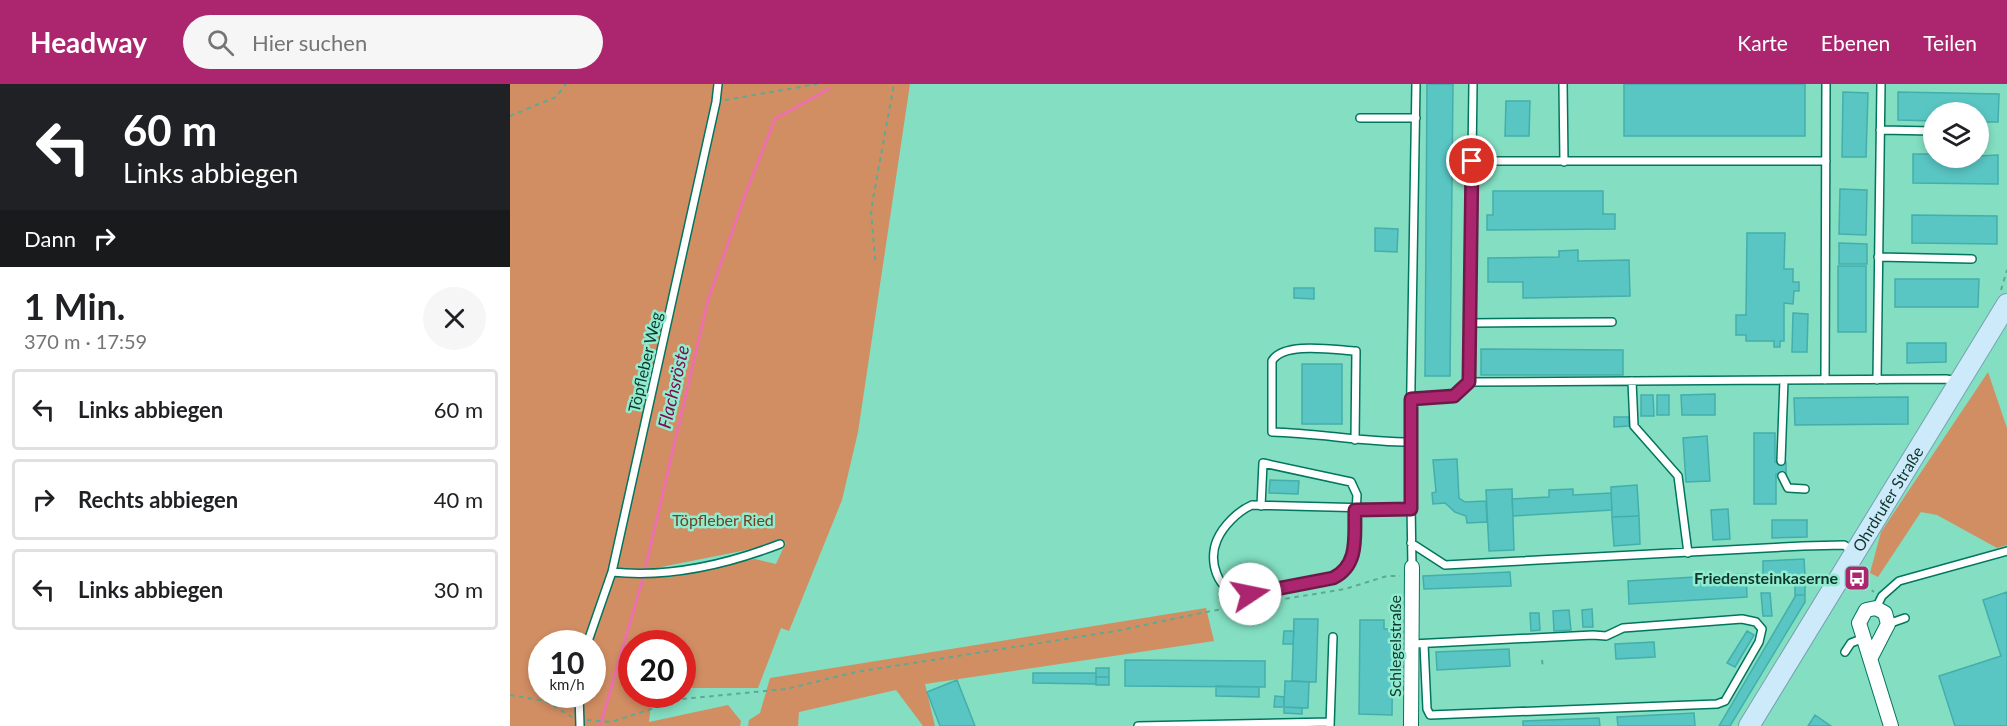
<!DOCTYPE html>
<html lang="de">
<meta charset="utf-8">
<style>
body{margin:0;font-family:Lato,sans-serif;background:#f6f6f6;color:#202124;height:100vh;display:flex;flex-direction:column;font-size:22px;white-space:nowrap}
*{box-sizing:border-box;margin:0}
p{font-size:20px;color:#757577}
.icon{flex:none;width:33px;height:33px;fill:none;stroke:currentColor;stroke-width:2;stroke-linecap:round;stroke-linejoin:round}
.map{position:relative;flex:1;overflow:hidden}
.side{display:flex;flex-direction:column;background:#fff;width:510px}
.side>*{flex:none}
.top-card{background:#202124;color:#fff;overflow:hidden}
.controls{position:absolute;left:1413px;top:18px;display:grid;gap:12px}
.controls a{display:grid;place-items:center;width:66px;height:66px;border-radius:50%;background:#fff;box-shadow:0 3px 9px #0003;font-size:30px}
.speed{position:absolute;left:18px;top:546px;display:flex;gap:12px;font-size:30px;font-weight:700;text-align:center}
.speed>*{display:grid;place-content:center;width:78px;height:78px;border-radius:50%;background:#fff;box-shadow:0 3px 9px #0003;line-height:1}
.speed small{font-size:15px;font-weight:400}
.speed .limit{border:9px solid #d22;background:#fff;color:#111}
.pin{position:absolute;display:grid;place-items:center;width:51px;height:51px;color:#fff;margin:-26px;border:3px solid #fff;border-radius:50%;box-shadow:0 2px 6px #0007}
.me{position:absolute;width:66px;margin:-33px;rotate:79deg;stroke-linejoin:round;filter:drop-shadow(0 0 4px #0008)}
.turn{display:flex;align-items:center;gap:21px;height:126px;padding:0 24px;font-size:27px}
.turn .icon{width:78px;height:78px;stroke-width:2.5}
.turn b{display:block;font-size:42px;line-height:51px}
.then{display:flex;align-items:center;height:57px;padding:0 24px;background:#0003;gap:12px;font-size:22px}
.round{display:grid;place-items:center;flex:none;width:63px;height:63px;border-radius:32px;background:#f6f6f6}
.overview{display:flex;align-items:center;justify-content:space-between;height:102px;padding:0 24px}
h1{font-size:36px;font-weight:700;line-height:45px}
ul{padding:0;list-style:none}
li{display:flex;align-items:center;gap:18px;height:81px;margin:0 12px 9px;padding:0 12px;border:3px solid #e0e0e0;border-radius:6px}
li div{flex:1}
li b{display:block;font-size:22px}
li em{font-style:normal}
header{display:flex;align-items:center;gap:36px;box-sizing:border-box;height:84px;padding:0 30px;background:#ab266f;color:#fff}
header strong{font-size:28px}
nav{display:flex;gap:33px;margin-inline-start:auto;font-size:21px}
.search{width:420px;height:54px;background:#f6f6f6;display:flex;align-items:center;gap:15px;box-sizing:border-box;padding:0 21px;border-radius:33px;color:#757577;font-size:22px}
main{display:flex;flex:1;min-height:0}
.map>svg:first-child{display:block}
.green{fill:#d28e63;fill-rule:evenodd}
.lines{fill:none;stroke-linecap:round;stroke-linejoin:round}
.stream{stroke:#ec70ab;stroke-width:3}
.building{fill:#59c6c3;stroke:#44aeab;stroke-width:1.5}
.service-casing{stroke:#02755e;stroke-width:10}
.minor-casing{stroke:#02755e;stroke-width:16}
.primary-casing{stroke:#74a2b0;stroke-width:22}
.path{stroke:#5ea992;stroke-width:2;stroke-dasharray:4.5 4.5;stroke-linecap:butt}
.service{stroke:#fff;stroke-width:7}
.minor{stroke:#fff;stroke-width:14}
.primary{stroke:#cdeafa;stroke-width:20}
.route-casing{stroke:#6f1948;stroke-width:15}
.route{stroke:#ab266f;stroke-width:10}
.labels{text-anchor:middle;stroke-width:5;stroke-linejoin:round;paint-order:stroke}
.street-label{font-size:16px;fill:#0e362b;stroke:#90ebcf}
.park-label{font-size:16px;fill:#714324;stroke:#90ebcf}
.poi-label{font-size:16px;font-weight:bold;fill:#0e362b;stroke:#90ebcf;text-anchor:end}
.water-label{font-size:18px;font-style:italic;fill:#800b4f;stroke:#90ebcf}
</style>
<header>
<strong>Headway</strong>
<div class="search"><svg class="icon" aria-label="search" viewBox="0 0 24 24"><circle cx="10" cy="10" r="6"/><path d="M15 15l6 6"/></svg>Hier suchen</div>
<nav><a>Karte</a><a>Ebenen</a><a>Teilen</a></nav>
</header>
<main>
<section class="side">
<div class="top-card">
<div class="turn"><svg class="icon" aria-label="left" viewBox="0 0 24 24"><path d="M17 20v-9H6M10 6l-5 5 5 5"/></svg><div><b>60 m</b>Links abbiegen</div></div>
<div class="then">Dann<svg class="icon" aria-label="right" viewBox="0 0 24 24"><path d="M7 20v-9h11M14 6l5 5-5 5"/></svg></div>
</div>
<div class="overview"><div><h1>1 Min.</h1><p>370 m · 17:59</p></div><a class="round"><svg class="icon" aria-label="close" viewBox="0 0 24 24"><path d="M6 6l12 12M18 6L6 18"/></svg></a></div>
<ul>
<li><svg class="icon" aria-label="left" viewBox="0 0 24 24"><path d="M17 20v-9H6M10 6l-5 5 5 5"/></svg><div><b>Links abbiegen</b></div><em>60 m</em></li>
<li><svg class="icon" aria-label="right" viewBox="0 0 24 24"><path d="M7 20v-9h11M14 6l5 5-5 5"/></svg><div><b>Rechts abbiegen</b></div><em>40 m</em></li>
<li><svg class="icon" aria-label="left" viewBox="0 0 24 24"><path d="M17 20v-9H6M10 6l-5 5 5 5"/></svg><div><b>Links abbiegen</b></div><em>30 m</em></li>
</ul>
</section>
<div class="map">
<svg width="1497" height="642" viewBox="0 0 1497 642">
<rect width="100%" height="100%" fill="#83dec2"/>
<path class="green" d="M0,0H400L348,348L332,416L279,547L271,544L248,604H173L172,560H122V610L142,611L139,638L218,621L231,637L230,642H0ZM276,458L266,480L245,475L160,493L146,484ZM32,560H82V610H32Z
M1478,288L1497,344V461L1487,464L1427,431L1411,428L1368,493L1360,489L1371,448Z
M696,524L704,557L415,600L425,642H413L386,606L289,628L288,642H238L239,636L250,629L260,594Z"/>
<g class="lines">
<path class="stream" d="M90,642L133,494L198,216L237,106L265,35L319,5"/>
</g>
<path class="building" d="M917,0H943L940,292H915Z
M1114,0H1295V52H1114Z
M1333,8L1358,9L1356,73H1332Z
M1388,8L1489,10L1488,38H1468V28H1424V37L1388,36Z
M996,17H1020L1019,52H995Z
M1403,70H1424V74L1488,71V100L1403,99Z
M1330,105L1357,106L1356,151L1329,150Z
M983,107H1093V130H1105V145L977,146V131H983Z
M1402,131L1487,132V160L1402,159Z
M865,144L888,145L887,168L865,167Z
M1237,149H1275L1274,185H1283V198H1289V207H1284L1283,220L1274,219V257H1270V263H1264V257H1236V251H1226V231H1236Z
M1329,159L1357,160V180H1329Z
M1068,166V177L1119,176L1120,212L1013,214V198H978V174L1049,173V167Z
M1328,182H1356V248H1328Z
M1385,195H1469L1468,223H1385Z
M784,204H804V215L784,214Z
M1283,229L1298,230L1297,268H1282Z
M1397,259H1436V278L1397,279Z
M971,265L1113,266V291H971Z
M792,280H832V340H792Z
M1205,310V331H1172L1171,311Z
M1131,311H1143L1144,332H1131Z
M1147,311H1159V331H1147Z
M1398,313V340L1285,341L1284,314Z
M1104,333H1119V342L1104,343Z
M1244,349H1265V378H1276V390H1266V420H1244Z
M1197,352L1200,397L1176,398L1173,354Z
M947,375L949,414L955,418L976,417L977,438L957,439L956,432L945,428L935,419L923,420L922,409L926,408L923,376Z
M760,396L789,397L788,410L759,409Z
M1127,401L1129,432L1102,433L1101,403Z
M1002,405L1004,466L979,467L976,406Z
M1063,405V411L1101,409L1102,426L1003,432L1002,415L1039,413V406Z
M1218,425L1220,455L1203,456L1201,426Z
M1129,432L1130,460L1104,462L1102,433Z
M1262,436H1297V453L1262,454Z
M1294,475L1295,492L1253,494V477Z
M1000,488L1001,502L914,505L913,492Z
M1236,490L1237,513L1119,520L1118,497Z
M1285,501H1295V511H1285Z
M1497,508V642H1445L1429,592L1491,572L1473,516Z
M1251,509H1260L1262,532H1253Z
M1286,511H1295V518L1220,642H1209Z
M1082,525L1083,543H1073L1072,526Z
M1059,526L1061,546L1044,547L1043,527Z
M1020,529H1029L1030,546L1021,547Z
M784,535H808L806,598L782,597Z
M850,536H874V545H883L882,631L849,630Z
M774,547H784L783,560H773Z
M1237,547L1244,551L1225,583L1217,579Z
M1144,558L1145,573L1106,575L1105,560Z
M999,565L1000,582L927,586L926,568Z
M615,576L755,577V603L615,602Z
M586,584H599V593H586Z
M523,589H586V600L523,599Z
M586,593H599V601H586Z
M447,596L465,642H430L417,608Z
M775,597L799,598L798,624L774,623Z
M706,602L749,603V613L706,612Z
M765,612L774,613V623H764Z
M774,623L792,624V630L774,629Z
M1184,629L1185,642H1108L1107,633Z
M1305,631L1321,642H1298Z
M1089,634L1090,642H1013V637Z"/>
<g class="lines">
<g class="service-casing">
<path id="service" d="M1053,0L1054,78
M850,34H906
M1370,46L1424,47
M962,77H1316
M1368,173L1462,175
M961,239L1102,238
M1315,296L1316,0
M1367,296L1371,0
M1122,297L1124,342L1168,392L1178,469
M959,298L1436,295L1449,297
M901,315L944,312L959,298L963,0
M845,356L846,267C825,266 773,257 762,277V348C808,349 853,358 900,358
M1271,377L1274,296
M1272,392L1278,404L1295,405
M751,422L753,379L841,398L847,411L844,466L837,484L823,494C801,498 752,512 732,510C707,508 698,477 707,456C713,442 728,427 742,421L901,425
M901,459L935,481L1293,462L1334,461L1343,467
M902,483L900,358L906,0
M102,488C158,494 218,480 270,460
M1366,524L1372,512L1389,497L1497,467
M1378,540L1395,534
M77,560L102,488L206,18L208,0
M902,560L1083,551L1096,552L1113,544L1232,535L1246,538L1252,545L1249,558L1215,617L1207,620L920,631L917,625L914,560
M1335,568L1341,559L1354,554
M69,610L70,642
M628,642L820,638
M820,642L823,553"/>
</g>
<g class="minor-casing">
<path id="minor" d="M1361,573L1378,540L1375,529L1366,524L1356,526L1349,539L1381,642
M901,642L902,483"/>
</g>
<g class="primary-casing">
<g id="primary">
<path id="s1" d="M1239,642L1497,220"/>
</g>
</g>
<path class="path" d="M215,16L307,0
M0,32L46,13L56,0
M365,176L361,126L384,0
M1491,206L1497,186
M1347,496L1364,508
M1032,576L1033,584
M0,611L35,617L62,633
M77,636L101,638L172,615L276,605L346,588L606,547L701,527L835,505L877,492H890"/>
<use href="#service" class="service"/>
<use href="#minor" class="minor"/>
<use href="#primary" class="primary"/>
</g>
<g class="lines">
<g class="route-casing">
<path id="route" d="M740,510L823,494C850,481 844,451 845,426L901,425V315L944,312L959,298L962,77"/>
</g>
<use href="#route" class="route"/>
</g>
<defs>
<g id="bus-square" transform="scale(1.35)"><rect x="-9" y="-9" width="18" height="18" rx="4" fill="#ab266f" stroke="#90ebcf"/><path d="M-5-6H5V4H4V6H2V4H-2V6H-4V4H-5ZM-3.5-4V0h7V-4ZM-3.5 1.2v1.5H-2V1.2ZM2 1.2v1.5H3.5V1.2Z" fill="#fff"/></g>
</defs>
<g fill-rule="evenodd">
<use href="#bus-square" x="1347" y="494"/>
</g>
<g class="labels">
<g class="street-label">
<text transform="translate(135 278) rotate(-77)" y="6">Töpfleber Weg</text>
<text dy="6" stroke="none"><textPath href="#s1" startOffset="266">Ohrdrufer Straße</textPath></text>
<text transform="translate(885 562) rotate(-90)" y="6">Schlegelstraße</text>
</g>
<g class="park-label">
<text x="213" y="442">Töpfleber Ried</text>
</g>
<g class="poi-label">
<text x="1328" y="500">Friedensteinkaserne</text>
</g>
<g class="water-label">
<text transform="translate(164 303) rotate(-77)" y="6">Flachsröste</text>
</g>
</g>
</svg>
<div class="controls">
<a><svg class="icon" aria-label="layers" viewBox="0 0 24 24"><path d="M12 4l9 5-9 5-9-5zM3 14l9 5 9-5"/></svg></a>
</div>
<div class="speed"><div>10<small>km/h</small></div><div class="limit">20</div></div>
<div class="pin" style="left:962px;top:77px;background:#d93025"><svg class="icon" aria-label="arrive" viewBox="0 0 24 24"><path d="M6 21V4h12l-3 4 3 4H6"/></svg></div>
<svg class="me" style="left:740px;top:510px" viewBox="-20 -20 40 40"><circle r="19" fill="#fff"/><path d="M0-13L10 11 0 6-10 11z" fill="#ab266f"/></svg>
</div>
</main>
